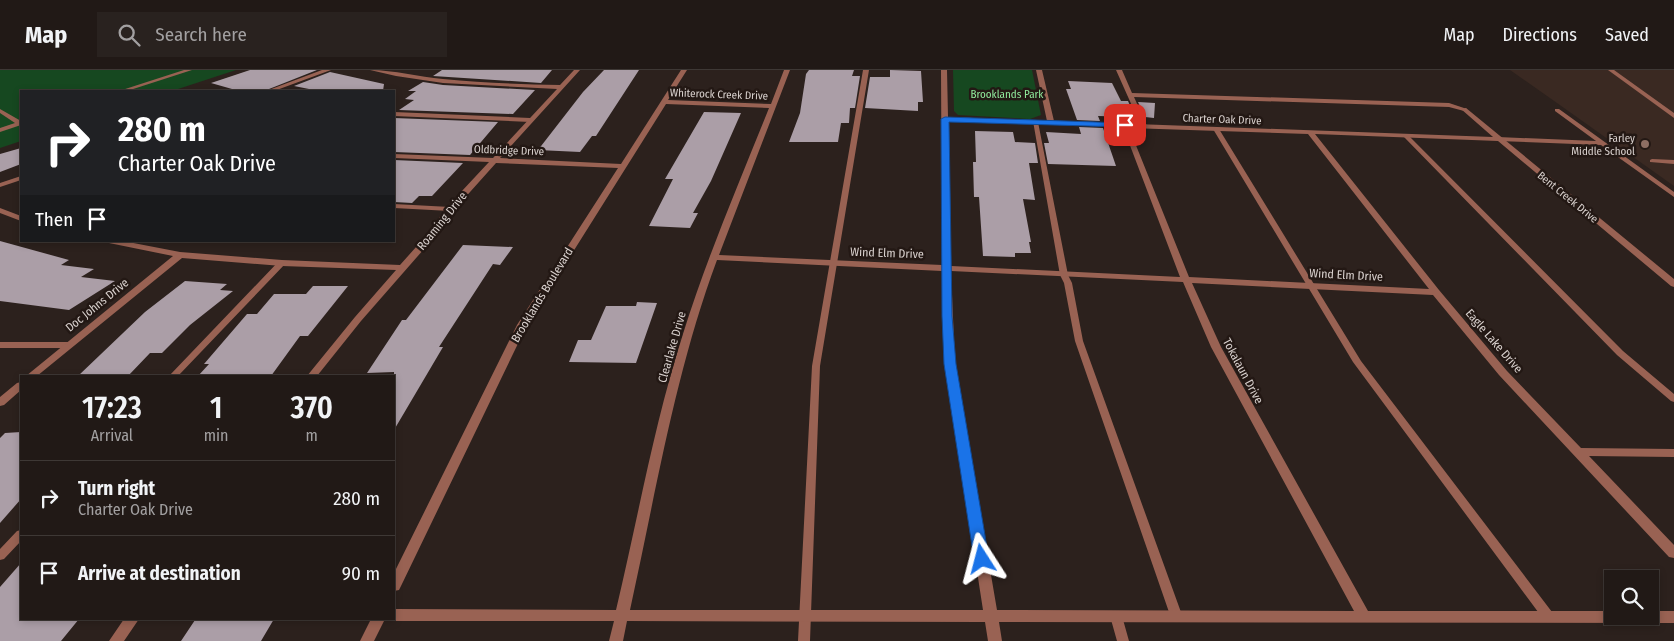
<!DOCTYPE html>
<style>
body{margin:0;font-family:"Fira Sans Condensed",sans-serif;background:#29221f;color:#f1f3f6;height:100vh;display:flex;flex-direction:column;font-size:19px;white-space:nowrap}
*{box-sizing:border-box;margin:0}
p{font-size:16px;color:#a2a0a1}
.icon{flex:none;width:28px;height:28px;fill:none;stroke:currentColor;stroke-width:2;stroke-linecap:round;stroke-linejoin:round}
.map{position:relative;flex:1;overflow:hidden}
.drawer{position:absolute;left:20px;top:305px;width:375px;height:245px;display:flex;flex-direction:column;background:#211916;border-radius:0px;box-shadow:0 2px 8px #0003,0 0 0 1px #3e3835}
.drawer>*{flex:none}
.top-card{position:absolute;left:20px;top:20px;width:375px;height:152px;border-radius:0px;box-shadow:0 2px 8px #0003,0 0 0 1px #3e3835;background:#202124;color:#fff;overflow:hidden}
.controls{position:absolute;left:1604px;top:500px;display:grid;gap:10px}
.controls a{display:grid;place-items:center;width:55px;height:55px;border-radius:0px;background:#211916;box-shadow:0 2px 8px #0003,0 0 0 1px #3e3835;font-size:25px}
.pin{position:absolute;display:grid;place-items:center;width:42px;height:42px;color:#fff;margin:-21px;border-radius:10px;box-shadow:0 2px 8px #0006}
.me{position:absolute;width:55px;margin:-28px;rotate:351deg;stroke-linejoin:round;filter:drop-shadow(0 0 4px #0008)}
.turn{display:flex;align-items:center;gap:18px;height:105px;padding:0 15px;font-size:22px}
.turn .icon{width:65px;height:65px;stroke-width:2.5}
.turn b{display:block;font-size:35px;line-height:42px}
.then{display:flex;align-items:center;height:48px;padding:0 15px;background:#0003;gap:10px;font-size:19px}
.eta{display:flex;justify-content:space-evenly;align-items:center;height:85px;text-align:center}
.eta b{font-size:30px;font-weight:600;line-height:35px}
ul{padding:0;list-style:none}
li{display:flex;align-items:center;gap:15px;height:75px;padding:0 15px;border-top:1px solid #3e3835}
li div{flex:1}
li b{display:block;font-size:19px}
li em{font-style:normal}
header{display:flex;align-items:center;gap:30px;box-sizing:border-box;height:70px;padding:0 25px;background:#211916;border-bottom:1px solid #3e3835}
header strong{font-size:24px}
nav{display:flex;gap:28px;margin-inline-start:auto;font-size:18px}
.search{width:350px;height:45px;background:#29221f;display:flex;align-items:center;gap:12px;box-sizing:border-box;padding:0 18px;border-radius:0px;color:#a2a0a1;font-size:19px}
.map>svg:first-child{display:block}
.built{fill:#3a2922}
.green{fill:#164820}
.building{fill:#ab9ea7}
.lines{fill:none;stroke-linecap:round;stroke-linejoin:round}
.lane{fill:#996253;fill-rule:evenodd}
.street{fill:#996253;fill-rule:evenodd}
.route{fill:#1a73e8;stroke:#114b97}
.education-dot{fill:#8d6e63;stroke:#231814;stroke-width:2}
.labels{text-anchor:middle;stroke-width:5;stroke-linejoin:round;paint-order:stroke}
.far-street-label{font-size:11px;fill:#d9d1ce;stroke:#231814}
.far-park-label{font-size:11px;fill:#90ea9c;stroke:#231814}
.far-poi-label{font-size:11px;fill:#d9d1ce;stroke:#231814;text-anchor:end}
.street-label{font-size:12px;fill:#d9d1ce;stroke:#231814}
</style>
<header>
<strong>Map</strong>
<div class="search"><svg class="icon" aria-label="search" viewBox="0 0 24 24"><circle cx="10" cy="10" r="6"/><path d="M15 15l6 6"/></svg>Search here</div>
<nav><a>Map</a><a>Directions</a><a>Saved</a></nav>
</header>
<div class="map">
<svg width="1674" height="571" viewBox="0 0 1674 571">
<rect width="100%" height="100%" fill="#2c211d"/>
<path class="built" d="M1510,0H1674V116L1557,33Z"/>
<path class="green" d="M0,0H236L172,21H21V71L0,78Z
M953,0H1032L1041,45L1030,49L958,45L954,41Z"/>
<path class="building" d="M250,0H317L264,21H239L211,13Z
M442,0H552L541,13L433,6Z
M604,0H639L596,66H592L580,82L538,80L583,22Z
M809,0H854L852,6H860L855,38H850L849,53H841L838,72H789L800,43L806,4Z
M890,0L921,1L923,32H918V41L865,38L870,7H890Z
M330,2L384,14L383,21H319L294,16Z
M1068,11L1112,13L1121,31H1128L1135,47L1098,46L1100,51L1077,50L1066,19H1071Z
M423,12L443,15L535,20L513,44L399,40L414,30L405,29L416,21H408Z
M1138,32L1155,33L1154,48L1145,47Z
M704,42L741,43L711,111L693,143H698L690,158L649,156L673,109H665Z
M394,48L498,52L470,85L394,82Z
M1079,57L1103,58L1116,96L1048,94L1044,73H1049L1046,62L1081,64Z
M975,61L1013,62L1015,72L1035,73L1038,93H1029L1035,130L1023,129L1031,172H1029L1031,183H1015V187L983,186L979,127H974L973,92H976Z
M21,78V94L0,102V84Z
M394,90L463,93L432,126H419L412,133L394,132Z
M0,171L69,190L61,195L94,199L81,207L115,211L69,240L0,231Z
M463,175L513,177L500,195L493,194L439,277H443L394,360V302L367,303L402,250H406Z
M185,211L227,214L220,220L233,221L190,255L162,283H150L128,306H78L145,242Z
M313,216H348L308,266H300L271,306H198L209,294H204L247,244H257L274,224H306Z
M637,232L657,233L636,293L569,292L578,270H591L606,236H636Z
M21,362V429L0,453V368L5,363Z
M21,493V549H79L61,571H0V517Z
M211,549H274L261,571H181L195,550Z"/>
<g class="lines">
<path class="lane" d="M184,0H192L127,21H119Z
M863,0H869L820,296L810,571H798L812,296Z
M1116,0H1122L1132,23L1449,33L1467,39L1464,41L1449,37L1134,27L1147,56L1144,58L1141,56Z
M1608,0H1614L1674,43V48Z
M0,39L21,51V55L0,62V58L15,53L0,43Z
M1555,39H1559L1674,122V127L1601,75L1498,71L1495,69L1498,67L1596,71L1555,41Z
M394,42L530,48L533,50L530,52L394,46Z
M1033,51L1038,52L1068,205L1072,213L1083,271L1182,545L1180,549L1176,550L1172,549L1170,545L1075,271L1064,213L1060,205Z
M1216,57L1219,59L1361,291L1552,542L1554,546L1552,550L1548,551L1544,550L1353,292L1213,59Z
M1404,65H1408L1623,281L1674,324V332L1671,331L1617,285L1404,67Z
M1652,89L1674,90V94L1650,92V90Z
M394,134L450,137L453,139L450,141L394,138Z
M279,191H285L286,193L178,306H169Z
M0,272H68L72,275L68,278H0Z
M21,460V471L4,489L0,490V479L17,461Z
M1116,541L1120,542L1122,546L1129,571H1117L1110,546L1112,542Z"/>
<path class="street" d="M322,0H331L274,21H266Z
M370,0C394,0 419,7 443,9C482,13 521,14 560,15L574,0H580L500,88L621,94L681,0H687L668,30L771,34L784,0H790L719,185L942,195L941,0H947L948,47L1047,51L1036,0H1042L1054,51L1493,67L1461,39L1466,38L1674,209V217L1671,216L1498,71L1315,64L1439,220L1507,301L1581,378L1674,379V387L1589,386L1674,475V488L1669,487L1499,305L1433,225L1192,213L1221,277L1368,541H1612V546H1650V541H1674V553L999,552L1002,571H988L985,552L627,551L623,571H609L614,551H394L389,549H394V539L616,540C638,448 654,354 683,264C707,187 739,113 769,38L666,34L527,255L401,516L399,520L394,521V503L517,255L618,98L496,93L453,141L431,171L361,251L317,306H307L355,247L396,200L282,196L182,188L37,306H26L173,186L109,173L105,171H123L180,182L282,190L400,195L425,167L447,137L489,92L394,88V84L493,88L557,19L443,13L396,6ZM948,51L1123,57L1180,207L951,196ZM1129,58L1308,64L1429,219L1189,207ZM717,190L942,201L945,294L983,540H630C656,422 675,303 717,190ZM951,201L1183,212L1211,277L1354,541L997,540L955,294Z
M21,106V110L0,117V113Z
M0,138L21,146V151L0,143Z
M21,312V320L4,335L0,336V327L17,313Z
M124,549H139L124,571H109Z
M371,549H385L374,571H360Z"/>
</g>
<path class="route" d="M945,47L1125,53L1129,55L1125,57L949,52L952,246L956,294L989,489L987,493H976L974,489L944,294L942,246L941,49Z"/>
<circle class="education-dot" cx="1645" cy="74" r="5"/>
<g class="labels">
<g class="far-street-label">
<text transform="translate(719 24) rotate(2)" y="4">Whiterock Creek Drive</text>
<text transform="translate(1222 49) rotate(2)" y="4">Charter Oak Drive</text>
<text transform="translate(509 80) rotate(2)" y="4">Oldbridge Drive</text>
<text transform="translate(1568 127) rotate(39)" y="4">Bent Creek Drive</text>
</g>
<g class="far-park-label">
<text x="1007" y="28">Brooklands Park</text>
</g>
<g class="far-poi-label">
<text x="1635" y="72">Farley<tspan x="1635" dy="13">Middle School</tspan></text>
</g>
<g class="street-label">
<text transform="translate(442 151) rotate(-51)" y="4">Roaming Drive</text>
<text transform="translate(887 183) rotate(2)" y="4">Wind Elm Drive</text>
<text transform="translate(1346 205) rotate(3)" y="4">Wind Elm Drive</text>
<text transform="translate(542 225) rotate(-59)" y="4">Brooklands Boulevard</text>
<text transform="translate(97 235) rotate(-39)" y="4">Doc Johns Drive</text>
<text transform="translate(1494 271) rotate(49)" y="4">Eagle Lake Drive</text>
<text transform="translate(672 277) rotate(-74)" y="4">Clearlake Drive</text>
<text transform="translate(1243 301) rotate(62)" y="4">Tokalaun Drive</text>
</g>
</g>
</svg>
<div class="controls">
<a><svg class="icon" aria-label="search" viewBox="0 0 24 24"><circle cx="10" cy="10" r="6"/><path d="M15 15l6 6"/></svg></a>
</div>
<div class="pin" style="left:1125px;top:55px;background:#d93025"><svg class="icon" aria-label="arrive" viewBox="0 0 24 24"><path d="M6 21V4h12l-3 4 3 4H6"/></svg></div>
<svg class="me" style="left:982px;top:489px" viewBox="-20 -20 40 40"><path d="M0-17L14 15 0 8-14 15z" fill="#1a73e8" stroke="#fff" stroke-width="4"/></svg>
<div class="top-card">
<div class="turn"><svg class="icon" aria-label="right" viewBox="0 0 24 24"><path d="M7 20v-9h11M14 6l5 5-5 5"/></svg><div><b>280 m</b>Charter Oak Drive</div></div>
<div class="then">Then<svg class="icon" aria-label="arrive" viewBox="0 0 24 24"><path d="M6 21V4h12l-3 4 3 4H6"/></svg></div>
</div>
<section class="drawer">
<div class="eta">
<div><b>17:23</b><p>Arrival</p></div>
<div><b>1</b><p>min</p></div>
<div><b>370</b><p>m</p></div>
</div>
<ul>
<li><svg class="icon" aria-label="right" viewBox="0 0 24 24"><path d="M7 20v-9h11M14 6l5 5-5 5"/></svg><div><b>Turn right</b><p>Charter Oak Drive</p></div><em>280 m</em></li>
<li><svg class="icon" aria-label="arrive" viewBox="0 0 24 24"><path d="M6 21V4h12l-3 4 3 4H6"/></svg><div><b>Arrive at destination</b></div><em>90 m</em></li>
</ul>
</section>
</div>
